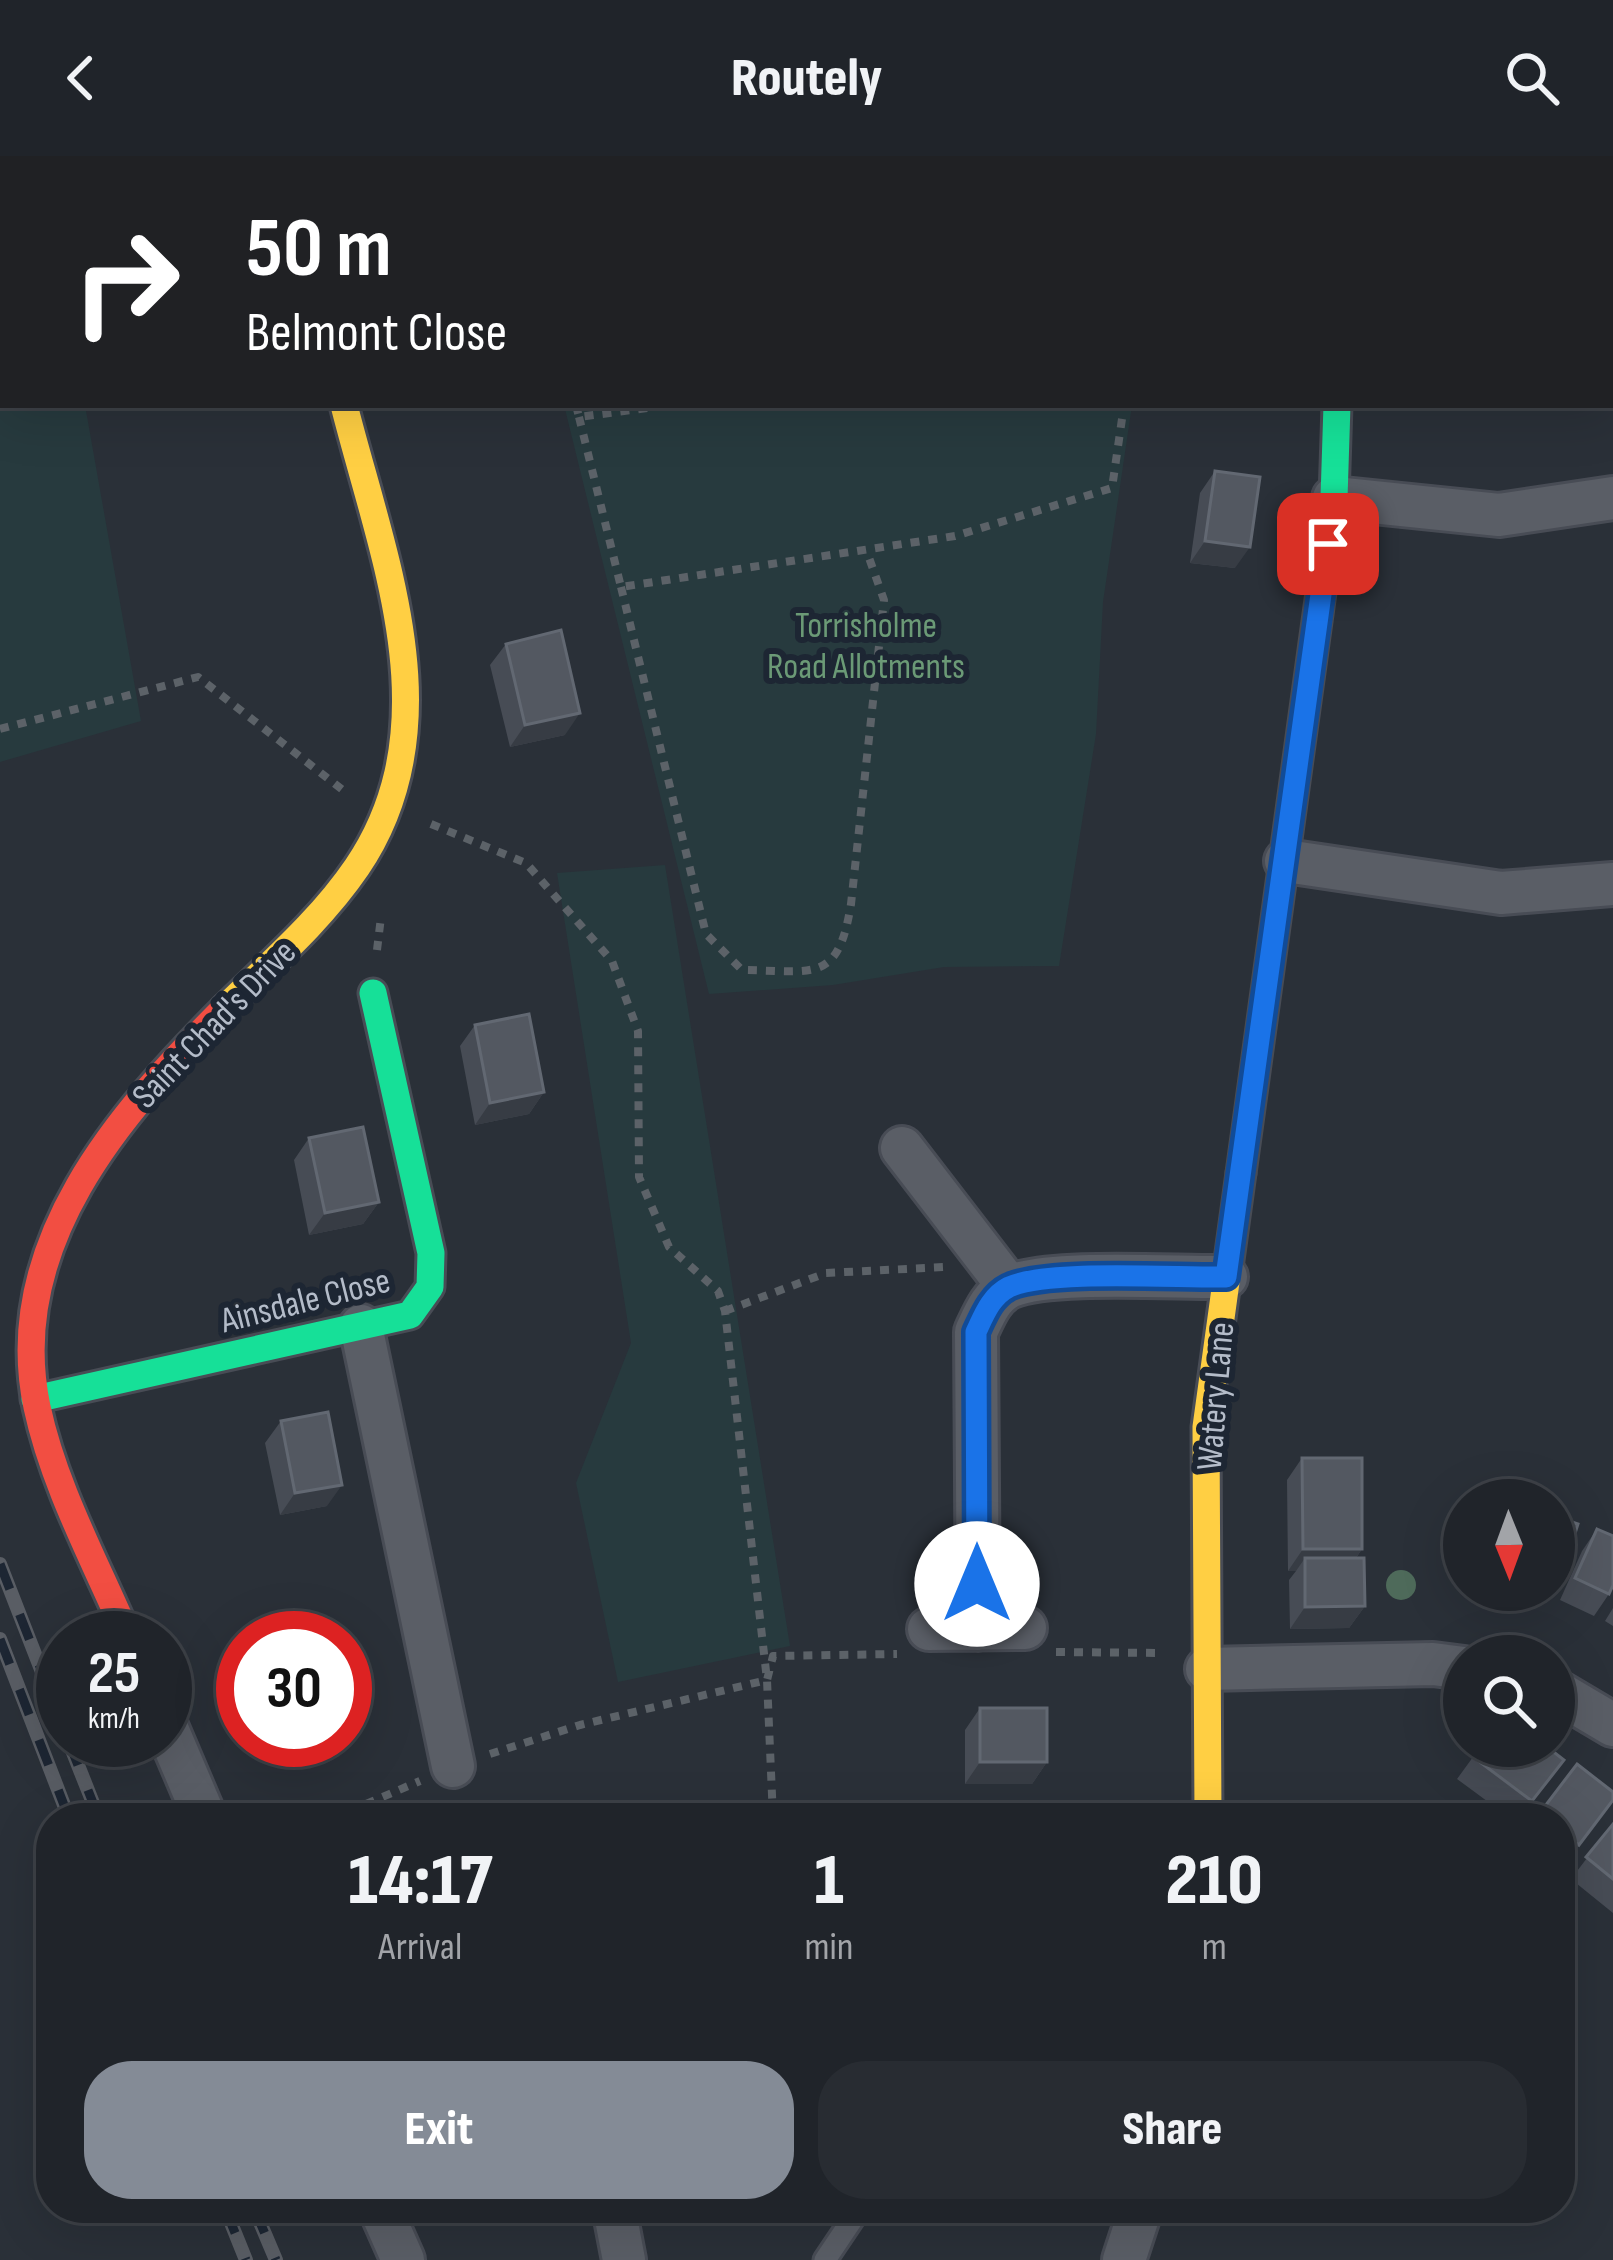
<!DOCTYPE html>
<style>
body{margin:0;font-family:"Sofia Sans Condensed",sans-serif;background:#282c32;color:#f1f3f6;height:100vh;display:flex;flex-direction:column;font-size:45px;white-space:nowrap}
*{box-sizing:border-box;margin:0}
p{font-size:39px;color:#a2a4a8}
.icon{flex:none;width:66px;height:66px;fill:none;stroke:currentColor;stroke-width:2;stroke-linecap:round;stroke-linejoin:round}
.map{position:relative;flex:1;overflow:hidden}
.panel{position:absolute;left:36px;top:1647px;width:1539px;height:420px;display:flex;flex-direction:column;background:#20242a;border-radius:48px;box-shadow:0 12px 48px #0002,0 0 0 3px #3d4147}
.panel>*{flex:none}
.hud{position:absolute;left:0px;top:0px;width:1614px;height:252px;box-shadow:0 12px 48px #0002,0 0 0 3px #3d4147;background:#202124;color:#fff;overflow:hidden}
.needle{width:78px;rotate:179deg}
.fabs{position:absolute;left:1443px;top:1323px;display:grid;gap:24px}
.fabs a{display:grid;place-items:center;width:132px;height:132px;border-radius:50%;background:#20242a;box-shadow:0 12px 48px #0002,0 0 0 3px #3d4147;font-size:60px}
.speed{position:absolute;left:36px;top:1455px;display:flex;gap:24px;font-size:60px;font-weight:700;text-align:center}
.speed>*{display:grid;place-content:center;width:156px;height:156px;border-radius:50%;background:#20242a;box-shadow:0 12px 48px #0002,0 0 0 3px #3d4147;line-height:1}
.speed small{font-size:30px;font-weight:400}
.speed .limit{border:18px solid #d22;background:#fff;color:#111}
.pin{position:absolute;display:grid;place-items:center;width:102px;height:102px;color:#fff;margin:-51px;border-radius:24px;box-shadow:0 6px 18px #0006}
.me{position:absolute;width:132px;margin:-66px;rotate:0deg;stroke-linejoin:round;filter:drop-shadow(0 0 9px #0008)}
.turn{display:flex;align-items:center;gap:42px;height:252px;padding:0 48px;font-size:54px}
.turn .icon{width:156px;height:156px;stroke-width:2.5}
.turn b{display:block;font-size:84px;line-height:102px}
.eta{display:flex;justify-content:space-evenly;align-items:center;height:204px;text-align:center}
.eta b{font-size:72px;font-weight:800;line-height:84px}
.button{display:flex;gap:24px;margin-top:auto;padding:24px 48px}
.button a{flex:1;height:138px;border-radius:48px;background:#848b96;color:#fff;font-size:48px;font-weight:800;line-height:138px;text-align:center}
.button a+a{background:#282c32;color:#f1f3f6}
header{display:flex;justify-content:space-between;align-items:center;height:156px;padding:0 48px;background:#20242a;font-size:54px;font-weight:800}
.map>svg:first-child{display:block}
.green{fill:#273a3e}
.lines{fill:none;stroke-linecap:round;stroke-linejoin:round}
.lane-casing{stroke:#484c55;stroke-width:27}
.street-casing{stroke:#484c55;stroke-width:48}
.fast-casing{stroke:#484c55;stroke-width:33}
.slow-casing{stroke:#484c55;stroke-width:33}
.jam-casing{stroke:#484c55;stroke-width:33}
.path{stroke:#5c6268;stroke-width:8;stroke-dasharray:9 9;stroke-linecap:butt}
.lane{stroke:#5a5e66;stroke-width:21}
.street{stroke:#5a5e66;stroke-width:42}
.fast{stroke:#16e098;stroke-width:27}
.slow{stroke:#ffcf43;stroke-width:27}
.jam{stroke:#f24e42;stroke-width:27}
.rail-casing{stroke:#595d64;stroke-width:14}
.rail{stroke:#1d2633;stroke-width:9;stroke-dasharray:27;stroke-linecap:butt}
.tree{fill:#4e6a5a}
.wall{fill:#474c55}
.shaded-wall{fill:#373c44}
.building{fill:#535861;stroke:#626872;stroke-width:3}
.route-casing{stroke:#114b97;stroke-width:30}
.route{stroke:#1a73e8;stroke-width:21}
.labels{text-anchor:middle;stroke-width:12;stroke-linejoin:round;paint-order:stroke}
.park-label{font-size:36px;fill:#6b9a76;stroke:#1d2633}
.street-label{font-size:36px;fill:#b4bcc9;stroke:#1d2633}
</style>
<header><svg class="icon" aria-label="back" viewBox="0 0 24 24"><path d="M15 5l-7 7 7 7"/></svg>Routely<svg class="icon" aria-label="search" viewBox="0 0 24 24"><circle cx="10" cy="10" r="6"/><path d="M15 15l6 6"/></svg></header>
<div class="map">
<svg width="1613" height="2104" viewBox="0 0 1613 2104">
<rect width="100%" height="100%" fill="#2a3038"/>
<path class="green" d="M0,0L42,3H3V249H85L141,565L0,606Z
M511,0H1170V3Z
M564,249H1132L1103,446L1096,578L1059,810L944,811L833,829L709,838Z
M665,709L790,1490L618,1526L576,1327L631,1187L557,717Z"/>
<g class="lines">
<g class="lane-casing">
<path id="lane" d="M825,2104L860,2052"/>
</g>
<g class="street-casing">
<path id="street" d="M292,0V3
M1345,3V0
M1334,342L1499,359L1613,342
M1286,705L1501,737L1613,728
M902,992L1009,1131
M361,1170L453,1610
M929,1473L1025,1472
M978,1473L976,1176C984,1159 991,1140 1009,1131C1048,1113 1178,1122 1226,1121
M1207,1513L1433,1508L1464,1512
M1554,1534L1613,1569
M165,1568L205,1662
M380,2052L403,2104
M614,2052L624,2104
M1124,2104L1141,2052"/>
</g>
<g class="fast-casing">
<path id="fast" d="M1241,1017L1334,342L1337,249
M35,1243L410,1159L430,1131L431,1097L373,837"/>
</g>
<g class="slow-casing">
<path id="slow" d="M225,852C271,807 321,764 357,711C454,568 382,400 344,249
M1208,1662L1206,1271L1241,1017"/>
</g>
<g class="jam-casing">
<path id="jam" d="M128,1482C96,1407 54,1331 37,1251C3,1089 120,957 225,852"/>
</g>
<path class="path" d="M521,0L522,3
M674,3L696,0
M1156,3L1157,0
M576,249L579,261L670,249
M579,261L621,431L955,380L1112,332L1124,249
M621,431L706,778L742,814C815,815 838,828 851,748L884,444L867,396
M0,573L198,521L344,635
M431,668L526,707L612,805L638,875L639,1021L669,1091L718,1135L725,1155L767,1524L773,1662
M377,794L381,761
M725,1155L826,1117L945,1111
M1056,1496L1161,1497
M490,1598L580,1569L767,1524L773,1500L897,1498
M333,1662L420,1625"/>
<use href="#lane" class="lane"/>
<use href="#street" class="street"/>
<use href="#fast" class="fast"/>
<use href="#slow" class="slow"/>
<use href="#jam" class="jam"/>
<g class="rail-casing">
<path id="rail" d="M0,1408L63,1570
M0,1483L69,1662
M68,1584L99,1662
M225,2052L246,2104
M254,2052L276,2104"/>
</g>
<use href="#rail" class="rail"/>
</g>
<circle class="tree" cx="1401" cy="1429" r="15"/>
<path class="wall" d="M1215,315L1235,412L1190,407L1200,337Z
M506,488L565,579L510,591L490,509Z
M475,869L544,936L529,958L475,969L460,890Z
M309,982L379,1046L363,1068L309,1079L294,1004Z
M281,1265L327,1350L280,1359L265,1287Z
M1302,1302L1362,1393L1356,1402L1365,1450L1349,1472L1290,1473L1289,1424L1296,1415H1288L1287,1324Z
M1464,1358V1418L1455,1417L1460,1364Z
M1597,1373L1609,1438L1594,1460L1560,1444L1582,1395Z
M1613,1452V1470L1605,1465Z
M980,1552L1047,1606L1032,1628H965V1574Z
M1481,1590L1548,1626L1520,1662H1510L1457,1623Z
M1577,1608L1613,1645L1563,1711L1560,1708V1662H1536Z
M1613,1668V1757L1571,1723Z"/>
<path class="shaded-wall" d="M1205,385L1250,391L1235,412L1190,407Z
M580,557L565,579L510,591L525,569Z
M544,936L529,958L475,969L490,947Z
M379,1046L363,1068L309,1079L325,1057Z
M342,1329L327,1350L280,1359L295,1337Z
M1303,1393H1362L1347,1415L1305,1402L1296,1415H1288Z
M1464,1403V1418L1455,1417Z
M1554,1415L1562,1418L1554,1429Z
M1529,1434H1550L1547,1440Z
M1365,1450L1349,1472L1290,1473L1305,1451Z
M980,1606H1047L1032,1628H965Z"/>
<path class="building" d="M1215,315L1260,321L1250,391L1205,385Z
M561,474L580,557L525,569L506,488Z
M529,858L544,936L490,947L475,869Z
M363,971L379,1046L325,1057L309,982Z
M328,1256L342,1329L295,1337L281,1265Z
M1302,1302H1362V1393H1303Z
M1554,1360L1578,1368L1562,1418L1554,1415Z
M1597,1373L1613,1380V1429L1609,1438L1575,1422Z
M1305,1402H1364L1365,1450L1305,1451Z
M980,1552H1047V1606H980Z
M1481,1590H1546L1564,1604L1532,1645L1473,1601Z
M1577,1608L1613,1636V1644L1579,1689L1560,1674V1662H1544L1539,1658Z
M1613,1668V1723L1586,1701Z"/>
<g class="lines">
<g class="route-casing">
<path id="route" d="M977,1428L976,1176C984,1159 991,1140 1009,1131C1048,1113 1178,1122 1226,1121L1328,388"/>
</g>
<use href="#route" class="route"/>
</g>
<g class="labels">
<g class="park-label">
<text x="866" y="481">Torrisholme<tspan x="866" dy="41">Road Allotments</tspan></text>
</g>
<g class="street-label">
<text transform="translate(213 867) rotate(-46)" y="13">Saint Chad's Drive</text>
<text transform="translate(305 1143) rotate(-14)" y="13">Ainsdale Close</text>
<text transform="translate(1214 1240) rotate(-85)" y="13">Watery Lane</text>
</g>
</g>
</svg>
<div class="fabs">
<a><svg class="needle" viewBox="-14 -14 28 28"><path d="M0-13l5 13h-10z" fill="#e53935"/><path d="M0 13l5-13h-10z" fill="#a2a4a8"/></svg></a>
<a><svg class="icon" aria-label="search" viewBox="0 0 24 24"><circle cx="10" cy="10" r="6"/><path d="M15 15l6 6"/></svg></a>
</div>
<div class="speed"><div>25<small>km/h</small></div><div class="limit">30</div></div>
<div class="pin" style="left:1328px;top:388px;background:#d93025"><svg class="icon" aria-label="arrive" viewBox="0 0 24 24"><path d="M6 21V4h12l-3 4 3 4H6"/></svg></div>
<svg class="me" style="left:977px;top:1428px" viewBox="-20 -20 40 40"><circle r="19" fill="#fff"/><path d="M0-13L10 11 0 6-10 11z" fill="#1a73e8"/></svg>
<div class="hud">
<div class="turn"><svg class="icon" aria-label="right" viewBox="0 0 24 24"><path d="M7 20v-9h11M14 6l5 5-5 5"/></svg><div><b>50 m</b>Belmont Close</div></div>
</div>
<section class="panel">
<div class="eta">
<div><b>14:17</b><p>Arrival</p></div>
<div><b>1</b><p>min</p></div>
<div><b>210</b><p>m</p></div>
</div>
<div class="button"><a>Exit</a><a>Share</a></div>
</section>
</div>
